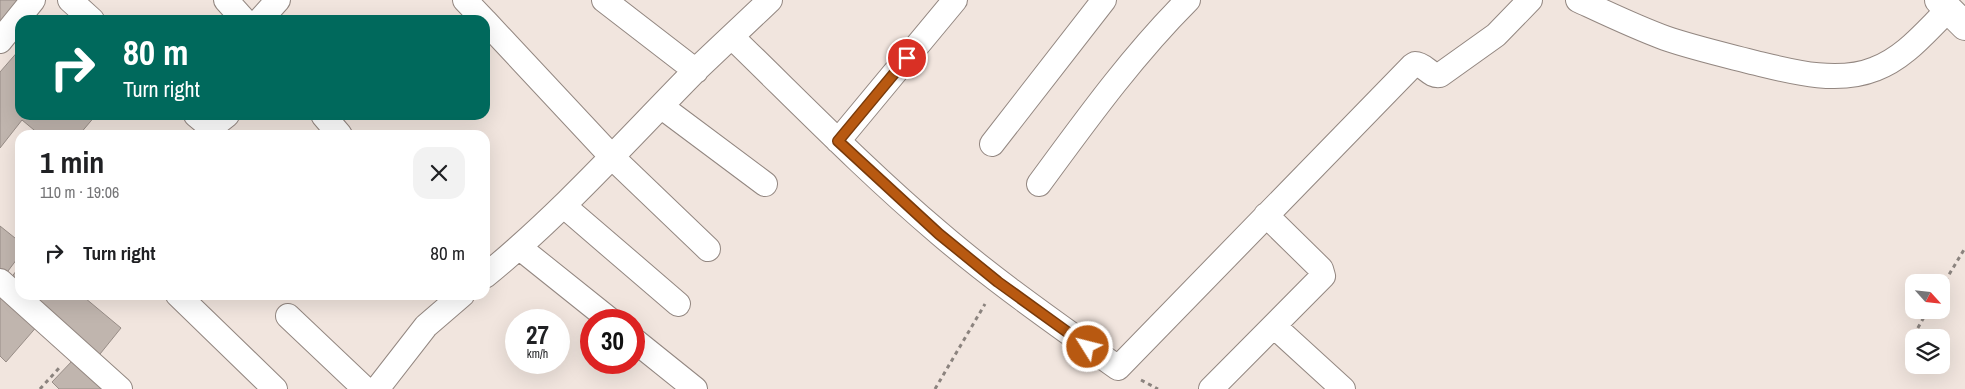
<!DOCTYPE html>
<meta charset="utf-8">
<style>
body{margin:0;font-family:"Archivo Narrow",sans-serif;background:#f2f2f2;color:#202124;height:100vh;display:flex;flex-direction:column;font-size:19px;white-space:nowrap}
*{box-sizing:border-box;margin:0}
p{font-size:16px;color:#757577}
.icon{flex:none;width:28px;height:28px;fill:none;stroke:currentColor;stroke-width:2;stroke-linecap:round;stroke-linejoin:round}
.map{position:relative;flex:1;overflow:hidden}
.details{position:absolute;left:15px;top:130px;width:475px;height:170px;display:flex;flex-direction:column;background:#fff;border-radius:15px;box-shadow:0 5px 20px #0002}
.details>*{flex:none}
.guide{position:absolute;left:15px;top:15px;width:475px;height:105px;border-radius:15px;box-shadow:0 5px 20px #0002;background:#00695c;color:#fff;overflow:hidden}
.needle{width:32px;rotate:117deg}
.tools{position:absolute;left:1905px;top:274px;display:grid;gap:10px}
.tools a{display:grid;place-items:center;width:45px;height:45px;border-radius:10px;background:#fff;box-shadow:0 5px 20px #0002;font-size:25px}
.speed{position:absolute;left:505px;top:309px;display:flex;gap:10px;font-size:25px;font-weight:700;text-align:center}
.speed>*{display:grid;place-content:center;width:65px;height:65px;border-radius:50%;background:#fff;box-shadow:0 5px 20px #0002;line-height:1}
.speed small{font-size:12px;font-weight:400}
.speed .limit{border:8px solid #d22;background:#fff;color:#111}
.pin{position:absolute;display:grid;place-items:center;width:42px;height:42px;color:#fff;margin:-21px;border:2px solid #fff;border-radius:50%;box-shadow:0 1px 5px #0007}
.me{position:absolute;width:55px;margin:-28px;rotate:306deg;stroke-linejoin:round;filter:drop-shadow(0 0 4px #0008)}
.turn{display:flex;align-items:center;gap:18px;height:105px;padding:0 25px;font-size:22px}
.turn .icon{width:65px;height:65px;stroke-width:2.5}
.turn b{display:block;font-size:35px;line-height:42px}
.round{display:grid;place-items:center;flex:none;width:52px;height:52px;border-radius:15px;background:#f2f2f2}
.headline{display:flex;align-items:center;justify-content:space-between;height:85px;padding:0 25px}
h1{font-size:30px;font-weight:800;line-height:38px}
ul{padding:0;list-style:none}
li{display:flex;align-items:center;gap:15px;height:75px;padding:0 25px}
li div{flex:1}
li b{display:block;font-size:19px}
li em{font-style:normal}
.map>svg:first-child{display:block}
.building{fill:#c0b5ae;stroke:#988d87}
.lines{fill:none;stroke-linecap:round;stroke-linejoin:round}
.minor-casing{stroke:#938781;stroke-width:26}
.tertiary-casing{stroke:#938781;stroke-width:30}
.path{stroke:#8b837e;stroke-width:3;stroke-dasharray:4 4;stroke-linecap:butt}
.minor{stroke:#fff;stroke-width:24}
.tertiary{stroke:#fff;stroke-width:28}
.route-casing{stroke:#783a0b;stroke-width:12}
.route{stroke:#b85911;stroke-width:9}
</style>
<div class="map">
<svg width="1965" height="389" viewBox="0 0 1965 389">
<rect width="100%" height="100%" fill="#f1e5de"/>
<path class="building" d="M0,0H25L0,32Z
M20,49V115H96L79,135H40L22,120L0,148V72Z
M0,226L20,242V255L2,279L0,277Z
M20,266V294L7,283Z
M0,290L39,324L6,362L0,356Z
M21,295H87L85,298L121,328L96,359Z
M73,360L113,389H59L52,382Z"/>
<g class="lines">
<g class="minor-casing">
<path id="minor" d="M70,0L92,20
M226,0L244,20
M465,0L484,20
M604,0L696,71
M1578,0C1606,13 1635,27 1665,38C1694,48 1725,55 1756,63C1793,72 1838,84 1875,69C1905,58 1926,31 1948,10
M260,20L278,0
M485,21L613,158L708,249
M732,37C800,103 867,172 939,233C996,282 1057,324 1118,368L1412,66L1415,64C1425,64 1430,77 1440,75L1496,35L1530,0
M0,41L33,0
M662,107L765,184
M196,115L208,125L213,126L227,115
M323,115L340,135
M838,141L955,0
M992,144L1104,0
M1039,184C1086,120 1132,56 1188,0
M564,206L678,304
M520,248L610,320
M485,276C561,214 626,141 695,71C720,47 745,24 770,0
M0,281L120,389
M178,295L275,389
M288,316L365,389
M1274,326L1343,389
M634,340L695,389
M377,389L426,326L462,295
M1211,389L1323,276L1321,269L1266,215"/>
</g>
<g class="tertiary-casing">
<path id="tertiary" d="M1939,0L1965,26"/>
</g>
<path class="path" d="M1941,288L1965,248
M1910,342L1928,310
M1141,380L1158,389
M40,389L60,367
M935,389L985,304"/>
<use href="#minor" class="minor"/>
<use href="#tertiary" class="tertiary"/>
</g>
<g class="lines">
<g class="route-casing">
<path id="route" d="M907,58L838,141L939,234L998,282L1088,347"/>
</g>
<use href="#route" class="route"/>
</g>
</svg>
<div class="tools">
<a><svg class="needle" viewBox="-14 -14 28 28"><path d="M0-13l5 13h-10z" fill="#e53935"/><path d="M0 13l5-13h-10z" fill="#757577"/></svg></a>
<a><svg class="icon" aria-label="layers" viewBox="0 0 24 24"><path d="M12 4l9 5-9 5-9-5zM3 14l9 5 9-5"/></svg></a>
</div>
<div class="speed"><div>27<small>km/h</small></div><div class="limit">30</div></div>
<div class="pin" style="left:907px;top:58px;background:#d93025"><svg class="icon" aria-label="arrive" viewBox="0 0 24 24"><path d="M6 21V4h12l-3 4 3 4H6"/></svg></div>
<svg class="me" style="left:1088px;top:347px" viewBox="-20 -20 40 40"><circle r="17" fill="#b85911" stroke="#fff" stroke-width="3"/><path d="M0-11L8 9 0 5-8 9z" fill="#fff"/></svg>
<div class="guide">
<div class="turn"><svg class="icon" aria-label="right" viewBox="0 0 24 24"><path d="M7 20v-9h11M14 6l5 5-5 5"/></svg><div><b>80 m</b>Turn right</div></div>
</div>
<section class="details">
<div class="headline"><div><h1>1 min</h1><p>110 m · 19:06</p></div><a class="round"><svg class="icon" aria-label="close" viewBox="0 0 24 24"><path d="M6 6l12 12M18 6L6 18"/></svg></a></div>
<ul>
<li><svg class="icon" aria-label="right" viewBox="0 0 24 24"><path d="M7 20v-9h11M14 6l5 5-5 5"/></svg><div><b>Turn right</b></div><em>80 m</em></li>
</ul>
</section>
</div>
